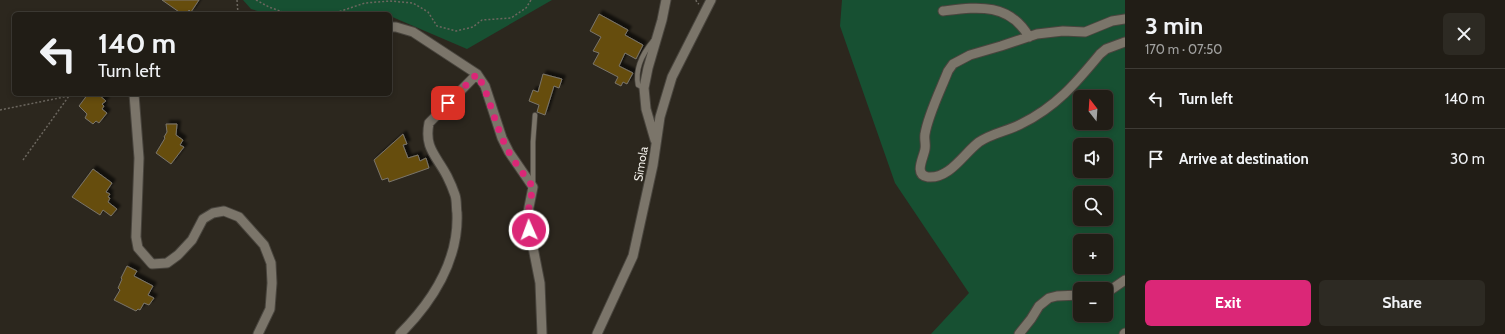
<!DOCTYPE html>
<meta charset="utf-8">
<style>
body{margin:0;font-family:Cabin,sans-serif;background:#2d2a23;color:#f1f3f6;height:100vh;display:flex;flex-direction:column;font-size:15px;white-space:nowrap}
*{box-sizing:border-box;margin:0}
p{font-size:13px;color:#a2a2a1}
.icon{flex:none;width:22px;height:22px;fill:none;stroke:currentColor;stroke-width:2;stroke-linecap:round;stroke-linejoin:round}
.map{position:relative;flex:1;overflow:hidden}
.details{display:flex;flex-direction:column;background:#211d16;width:380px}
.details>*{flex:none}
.top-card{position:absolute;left:12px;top:12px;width:380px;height:84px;border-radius:6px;box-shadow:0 2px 6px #0003,0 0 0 1px #3e3b35;background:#211d16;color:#f1f3f6;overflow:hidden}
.needle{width:26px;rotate:343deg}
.buttons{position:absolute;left:1073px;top:90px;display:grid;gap:8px}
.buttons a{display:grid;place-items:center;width:40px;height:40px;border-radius:6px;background:#211d16;box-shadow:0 2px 6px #0003,0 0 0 1px #3e3b35;font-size:20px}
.pin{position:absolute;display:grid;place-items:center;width:34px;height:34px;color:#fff;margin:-17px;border-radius:8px;box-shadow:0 2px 6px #0006}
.me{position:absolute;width:44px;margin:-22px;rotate:358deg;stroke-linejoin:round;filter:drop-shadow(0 0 3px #0008)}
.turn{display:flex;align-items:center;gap:14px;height:84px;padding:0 20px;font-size:18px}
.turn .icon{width:52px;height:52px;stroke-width:2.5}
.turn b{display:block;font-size:28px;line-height:34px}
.round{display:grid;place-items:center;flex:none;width:42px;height:42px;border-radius:6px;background:#2d2a23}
.headline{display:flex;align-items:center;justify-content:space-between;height:68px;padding:0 20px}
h1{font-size:24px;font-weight:700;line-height:30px}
.cta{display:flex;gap:8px;margin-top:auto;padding:8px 20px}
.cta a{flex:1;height:46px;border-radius:6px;background:#db2777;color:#fff;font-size:16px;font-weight:700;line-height:46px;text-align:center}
.cta a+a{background:#2d2a23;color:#f1f3f6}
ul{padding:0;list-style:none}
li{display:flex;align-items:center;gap:12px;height:60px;padding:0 20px;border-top:1px solid #3e3b35}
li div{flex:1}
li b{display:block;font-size:15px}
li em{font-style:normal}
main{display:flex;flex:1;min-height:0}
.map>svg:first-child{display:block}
.green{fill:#175032;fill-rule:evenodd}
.building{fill:#664d11;stroke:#7a756a;filter:url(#shadow)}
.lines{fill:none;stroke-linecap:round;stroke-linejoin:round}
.service-casing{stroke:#49453e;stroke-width:6}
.minor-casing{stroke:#49453e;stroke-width:11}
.path{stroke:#6c675f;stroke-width:1.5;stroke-dasharray:2 2;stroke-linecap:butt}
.service{stroke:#7b756a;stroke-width:4.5}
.minor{stroke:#7b756a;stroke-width:9}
.route{stroke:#db2777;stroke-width:7;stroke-dasharray:0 12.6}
.labels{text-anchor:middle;stroke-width:4;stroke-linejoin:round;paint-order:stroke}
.street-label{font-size:12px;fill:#f1eee8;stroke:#2c271e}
</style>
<main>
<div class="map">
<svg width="1125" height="334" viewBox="0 0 1125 334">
<defs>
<filter id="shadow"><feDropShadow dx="3.5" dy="-3.5" stdDeviation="1" flood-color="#0009"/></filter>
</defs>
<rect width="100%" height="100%" fill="#2c271e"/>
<path class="green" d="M243,0H552L467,49L390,16V14L381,12L373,14H268L251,9Z
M842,0H1125V334H931L969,293L895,183L840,26ZM1080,97H1106V123H1080ZM1080,145H1106V171H1080ZM1080,193H1106V219H1080ZM1080,241H1106V267H1080ZM1080,289H1106V315H1080Z"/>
<path class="building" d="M162,0H199L191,12L189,10L186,14H182Z
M599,14L628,30L625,35L643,45L636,59L625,53L619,66L633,73L627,84L623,82L621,86L615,83L618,77L593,64L599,53L593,51L601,37L590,31Z
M543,74L562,79L559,88L554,86L545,115L537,112L539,105L529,101L533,90L538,92Z
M88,94H98L106,101L102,104L104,106L102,109L107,113L99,123L96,121L93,124L85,118L87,114L79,106Z
M166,124H177L176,135L183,140L180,145L184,147L171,164L156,153L165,138L164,137L167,132Z
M403,134L407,144L403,145L408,158L418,155L420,161L426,158L429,168L389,182L388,178L382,180L374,160Z
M93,169L112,183L106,192L110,194L108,197L110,198L108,202L117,209L111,216L103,210L100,215L72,197Z
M127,266L137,271L134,276L153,286L148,295L154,298L149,305L144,303L140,310L138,309L136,311L114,300L120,290L118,288L122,279L121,278Z"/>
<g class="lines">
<g class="service-casing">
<path id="service" d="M644,88L638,85C635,69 643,53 653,41
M533,185V142L535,115"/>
</g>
<g class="minor-casing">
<path id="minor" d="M943,11C977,7 1009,2 1029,37
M1125,19L1112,21L1085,32L1063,31L1037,34L1001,46L970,55L953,64L948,71C941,89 928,115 925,134C924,139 926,144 925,149C924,157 913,175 928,177C950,179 964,153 979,142C992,133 1008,131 1021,124C1056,107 1076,83 1100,54L1106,49L1125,42
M390,27H396L413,32L477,74L485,86L502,138L509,152L533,187L527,217L540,283L542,334
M134,94L139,158L136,237L138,248L152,264L167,263L178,255L192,240L203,219L213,213L224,211L239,217L264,245L271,263L272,283L270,309L258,334
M655,140L646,109L644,88L648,68L662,20L666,0
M1106,291L1112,289L1125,280
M400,334C432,302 459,260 457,213C456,208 457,201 455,195C453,189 450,182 447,176C436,155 424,148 429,123L477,74
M597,334L633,256L653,165L660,117L672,77L711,0
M1019,334L1031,319L1039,306L1049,298L1057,296L1080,295
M1124,334L1125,333"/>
</g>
<path class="path" d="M237,0L238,14
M256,0L269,7L288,14
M696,0L697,3L699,4
M332,14L365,3L390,1L413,3L428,12L437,26L456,31L473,27L482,20L511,18L526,8L531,0
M0,110L69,96L71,94
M23,160L69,96"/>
<use href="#service" class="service"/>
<use href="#minor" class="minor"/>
</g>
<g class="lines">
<path class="route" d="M448,103L477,74C489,94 493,118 503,140C510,157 522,172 533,187L527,217L529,230"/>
</g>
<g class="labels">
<g class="street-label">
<text transform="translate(641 164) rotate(-80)" y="4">Simola</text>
</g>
</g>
</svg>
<div class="buttons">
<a><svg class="needle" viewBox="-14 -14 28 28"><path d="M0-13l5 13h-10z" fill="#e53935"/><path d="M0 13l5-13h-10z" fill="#a2a2a1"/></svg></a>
<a><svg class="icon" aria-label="sound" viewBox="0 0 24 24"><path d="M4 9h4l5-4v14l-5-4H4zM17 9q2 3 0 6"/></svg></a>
<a><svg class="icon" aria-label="search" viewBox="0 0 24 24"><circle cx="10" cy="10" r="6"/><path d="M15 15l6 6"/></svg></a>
<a>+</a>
<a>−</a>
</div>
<div class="pin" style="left:448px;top:103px;background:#d93025"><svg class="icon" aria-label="arrive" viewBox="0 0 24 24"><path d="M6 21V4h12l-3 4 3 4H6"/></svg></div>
<svg class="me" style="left:529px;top:230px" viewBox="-20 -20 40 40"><circle r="17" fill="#db2777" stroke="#fff" stroke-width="3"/><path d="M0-11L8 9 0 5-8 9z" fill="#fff"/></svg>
<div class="top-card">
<div class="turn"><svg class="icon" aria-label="left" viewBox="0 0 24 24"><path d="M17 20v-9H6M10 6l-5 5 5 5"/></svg><div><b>140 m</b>Turn left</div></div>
</div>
</div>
<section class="details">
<div class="headline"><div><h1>3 min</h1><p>170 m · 07:50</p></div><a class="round"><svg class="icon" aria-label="close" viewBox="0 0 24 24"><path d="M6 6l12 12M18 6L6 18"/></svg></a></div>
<ul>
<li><svg class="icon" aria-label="left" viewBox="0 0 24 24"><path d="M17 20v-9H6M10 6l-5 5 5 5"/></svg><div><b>Turn left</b></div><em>140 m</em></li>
<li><svg class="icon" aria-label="arrive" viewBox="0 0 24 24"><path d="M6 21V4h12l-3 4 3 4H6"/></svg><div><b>Arrive at destination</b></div><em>30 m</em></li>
</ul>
<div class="cta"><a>Exit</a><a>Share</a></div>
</section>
</main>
